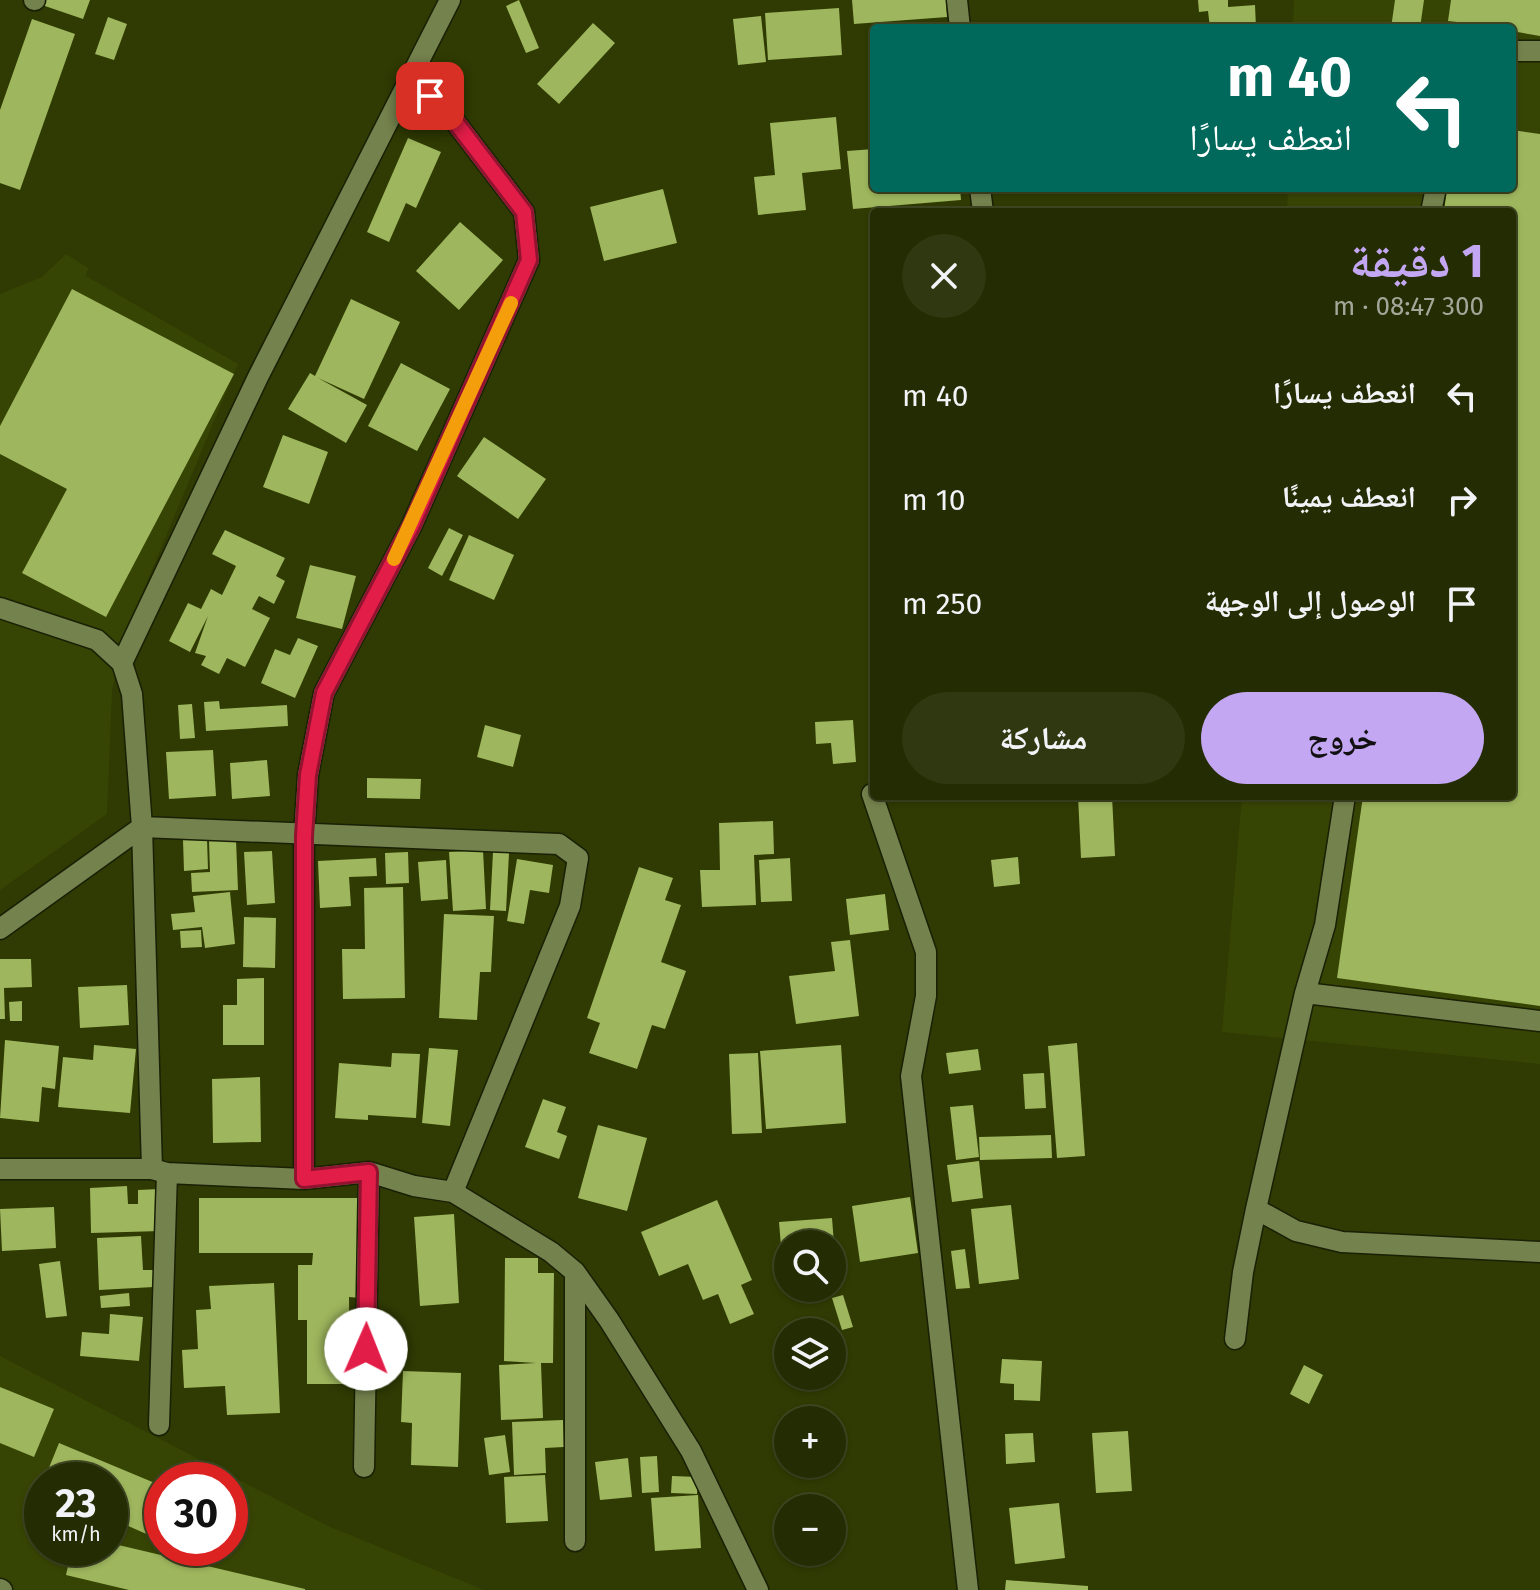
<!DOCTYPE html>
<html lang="ar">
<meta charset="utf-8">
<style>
body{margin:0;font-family:"Fira Sans","Noto Naskh Arabic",sans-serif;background:#2f3811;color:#f1f3f6;direction:rtl;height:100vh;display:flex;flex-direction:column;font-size:30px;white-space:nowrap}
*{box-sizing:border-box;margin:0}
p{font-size:26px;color:#a3a799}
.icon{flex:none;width:44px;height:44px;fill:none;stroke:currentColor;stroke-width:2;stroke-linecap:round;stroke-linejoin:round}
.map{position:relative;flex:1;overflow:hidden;direction:ltr}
.details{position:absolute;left:870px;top:208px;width:646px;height:592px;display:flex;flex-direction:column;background:#232c02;border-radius:8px;box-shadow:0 2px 6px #0004,0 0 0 2px #404824;direction:rtl}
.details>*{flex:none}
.hud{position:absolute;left:870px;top:24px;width:646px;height:168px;border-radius:8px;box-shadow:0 2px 6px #0004,0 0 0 2px #404824;direction:rtl;background:#00695c;color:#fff;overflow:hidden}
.controls{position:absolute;left:774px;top:1230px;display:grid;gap:16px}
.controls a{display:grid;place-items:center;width:72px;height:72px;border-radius:50%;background:#232c02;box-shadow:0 2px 6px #0004,0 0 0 2px #404824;font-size:40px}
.speed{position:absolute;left:24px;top:1462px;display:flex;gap:16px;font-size:40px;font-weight:700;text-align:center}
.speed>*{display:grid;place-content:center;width:104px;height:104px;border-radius:50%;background:#232c02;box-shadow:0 2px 6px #0004,0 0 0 2px #404824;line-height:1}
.speed small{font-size:20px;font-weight:400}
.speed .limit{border:12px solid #d22;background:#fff;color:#111}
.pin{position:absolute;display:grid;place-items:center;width:68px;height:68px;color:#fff;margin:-34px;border-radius:16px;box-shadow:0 4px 12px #0006}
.me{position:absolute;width:88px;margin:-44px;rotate:1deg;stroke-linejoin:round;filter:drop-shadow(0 0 6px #0008)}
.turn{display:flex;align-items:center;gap:28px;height:168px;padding:0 32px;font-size:36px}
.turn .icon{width:104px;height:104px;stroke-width:2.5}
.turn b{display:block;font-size:56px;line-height:68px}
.round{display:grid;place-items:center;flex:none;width:84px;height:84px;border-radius:42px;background:#2f3811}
.head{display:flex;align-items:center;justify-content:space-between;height:136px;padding:0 32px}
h1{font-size:48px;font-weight:700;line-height:60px;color:#c4a7f2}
.button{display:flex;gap:16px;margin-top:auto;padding:16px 32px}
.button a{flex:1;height:92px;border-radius:48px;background:#c4a7f2;color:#111;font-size:32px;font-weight:700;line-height:92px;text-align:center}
.button a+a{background:#2f3811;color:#f1f3f6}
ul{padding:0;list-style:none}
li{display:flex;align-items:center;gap:24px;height:104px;padding:0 32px}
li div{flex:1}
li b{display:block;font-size:30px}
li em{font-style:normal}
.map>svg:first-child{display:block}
.built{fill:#374504;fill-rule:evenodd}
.building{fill:#9eb65d}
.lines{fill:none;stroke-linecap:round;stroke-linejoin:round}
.minor-casing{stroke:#192005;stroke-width:23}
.minor{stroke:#74824d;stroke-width:20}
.route-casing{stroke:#92132f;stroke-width:20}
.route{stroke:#e11d48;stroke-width:14}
.slow{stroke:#f59e0b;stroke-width:14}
</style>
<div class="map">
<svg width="1540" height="1590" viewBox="0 0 1540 1590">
<rect width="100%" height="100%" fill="#2f3b02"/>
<path class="built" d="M1294,0H1540V1064L1222,1032L1242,796H1512V212H1287L1288,188H1512V28H1293Z
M66,254L88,268L86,276L238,364L125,634L112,690L107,814L0,890V294L42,277Z
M0,1356L328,1526L484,1590H0ZM42,1480H110V1548H42ZM162,1480H230V1548H162Z"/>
<path class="building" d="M44,0H90L83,19L42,5Z
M519,0L539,48L526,53L506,6Z
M852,0H946L947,17L854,24Z
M1198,0H1228V7L1255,5L1256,28H1210L1208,11L1199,12Z
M1395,0H1424L1420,28H1391Z
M1451,0H1540V36L1512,31V28L1448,21Z
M839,8L842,55L768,60L765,13Z
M761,16L766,62L738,65L733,19Z
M108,17L127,24L114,60L95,54Z
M32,19L75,34L20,190L0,183V110Z
M593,23L615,43L559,104L537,84Z
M836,117L841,169L802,173L806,210L758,215L754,177L775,175L770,123Z
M1512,130L1540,134V1006L1337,978L1363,796H1512V212H1444L1447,188H1512Z
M408,138L441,152L416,208L406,203L389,242L367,232Z
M874,149V188H960L961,200L853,209L847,151Z
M663,189L677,243L604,261L590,207Z
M460,222L503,260L459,310L416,271Z
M72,289L234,374L106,617L22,573L67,489L0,454V426Z
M351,299L400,322L364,399L318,378L367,405L346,443L288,409L310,373L315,376Z
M401,363L450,389L417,451L368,426Z
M283,435L328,452L309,504L263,487Z
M484,437L546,479L518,519L457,476Z
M449,528L463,535L442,576L428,568Z
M225,530L285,558L276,576L285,581L274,604L259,596L252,609L270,618L245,667L227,658L219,674L201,665L206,656L195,653L208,616L190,652L169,641L188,603L201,609L211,589L222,595L236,566L212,554Z
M469,535L514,555L494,600L449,580Z
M310,565L356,576L342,629L296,618Z
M298,638L318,646L295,698L261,683L275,649L290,655Z
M219,701L220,709L287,705L288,726L206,731L204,702Z
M192,704L195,738L180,739L178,705Z
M853,720L856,762L833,764L831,743L816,744L815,722Z
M485,725L521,735L513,767L477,757Z
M213,750L216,796L169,799L166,752Z
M267,760L270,796L232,799L230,763Z
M367,778L421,779L420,799L367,798Z
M1078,796H1112L1115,856L1081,858Z
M773,821L774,854L754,855L756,905L702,907L700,870H720L719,823Z
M207,839L208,869L184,871L183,840Z
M236,840L238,890L192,892L191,873L210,872L209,841Z
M483,850L486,909L453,911L449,852Z
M272,851L275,903L247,905L244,852Z
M408,852L409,883L386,884L385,853Z
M493,852L509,853L506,911L490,910Z
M1018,857L1020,884L994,887L991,860Z
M376,858L377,876L349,877L351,906L320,908L318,861Z
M790,858L792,901L761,902L759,860Z
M517,859L553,865L549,893L530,890L524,924L507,921Z
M446,860L448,899L421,901L418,862Z
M639,867L673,878L665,900L681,905L661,962L686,971L665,1029L652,1025L637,1069L589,1053L600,1023L587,1018Z
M403,887L405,998L343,999L342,949H365L364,888Z
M230,892L235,944L205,948L202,927L173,930L171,914L195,912L193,896Z
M885,894L889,930L850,935L846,899Z
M444,914L494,916L491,972H480L477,1020L439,1018Z
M244,917L276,918L275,968L243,967Z
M201,930L202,947L181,948L180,931Z
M850,940L859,1016L796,1024L789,976L835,971L831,942Z
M0,959H31L32,987L4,988L5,1019H0Z
M264,978V1045H223V1005H237V979Z
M127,985L129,1025L80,1028L78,987Z
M22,1001V1021H10L9,1002Z
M5,1040L59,1046L55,1089L42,1087L39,1122L0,1118Z
M1077,1043L1085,1156L1057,1158L1048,1046Z
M94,1045L136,1049L130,1113L58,1107L63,1057L93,1060Z
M841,1045L846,1123L766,1129L760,1051Z
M429,1048L458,1050L450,1126L422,1123Z
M978,1049L981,1070L949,1074L946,1053Z
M392,1053L420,1054L416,1118L368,1115V1120L335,1118L339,1063L391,1067Z
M758,1053L762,1133L732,1134L729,1054Z
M1044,1073L1046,1108L1025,1109L1023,1074Z
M260,1077L261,1142L213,1143L212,1079Z
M543,1099L566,1107L557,1132L567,1136L559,1159L525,1147Z
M973,1105L979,1157L956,1160L950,1107Z
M598,1125L647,1138L627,1211L578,1198Z
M1051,1135L1052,1158L980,1160L979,1137Z
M979,1161L983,1198L952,1202L947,1165Z
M127,1186L128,1204H138V1190L160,1189L161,1231L91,1233L90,1188Z
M910,1197L918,1253L860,1262L852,1206Z
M199,1198H360V1298L349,1297L350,1384H307V1320H298V1265H312L313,1253H199Z
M717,1200L752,1280L741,1285L754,1314L730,1324L718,1294L703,1300L688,1264L659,1276L641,1232Z
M1011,1205L1019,1279L979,1284L971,1209Z
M54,1207L56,1248L2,1251L0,1209Z
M454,1214L459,1303L420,1306L414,1217Z
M832,1218L834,1244L781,1246L779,1222Z
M141,1236L143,1270H154V1287L99,1290L97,1238Z
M965,1249L970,1288L956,1289L951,1251Z
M505,1258H538V1273H554L553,1363H541L543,1418L501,1420L499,1365L536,1363L504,1361Z
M60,1261L67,1316L46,1318L39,1264Z
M274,1283L280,1413L227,1415L225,1386L184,1388L182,1350L198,1349L196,1310L211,1309L209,1286Z
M129,1293L130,1306L101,1308L100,1296Z
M843,1295L853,1327L842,1330L832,1298Z
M110,1314L143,1317L139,1361L80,1356L82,1332L109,1334Z
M1002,1359L1042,1361L1040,1401L1014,1400V1384L1000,1383Z
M1304,1365L1323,1375L1309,1404L1290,1394Z
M403,1371L461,1373L458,1467L411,1465L412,1423L401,1422Z
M0,1387L54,1409L34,1457L0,1443Z
M563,1420L564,1447L545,1448L546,1473L514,1475L512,1422Z
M1128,1431L1132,1491L1096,1493L1092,1433Z
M1033,1433L1035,1462L1006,1464L1005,1434Z
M505,1435L510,1472L489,1475L484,1438Z
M59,1443L162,1486V1510L151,1536L110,1518V1480H44Z
M657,1456L659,1492L642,1493L640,1457Z
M628,1458L632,1497L600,1500L595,1462Z
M545,1475L548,1521L506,1523L504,1477Z
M672,1476L698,1477L697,1494L671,1493Z
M698,1495L701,1548L655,1551L651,1498Z
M1059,1503L1065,1558L1015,1564L1009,1508Z
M110,1543L305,1589V1590H129L66,1575L72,1548H110Z
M1006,1580L1088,1586V1590H1005Z"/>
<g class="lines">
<g class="minor-casing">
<path id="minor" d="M34,0H35
M957,0L960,28
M1512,51H1540
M980,188L983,212
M1431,212L1436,188
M0,608L97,640L122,663L132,694L142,827L152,1169
M122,663L258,377L450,0
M872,794L926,952V996L911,1076L968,1590
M0,929L142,827L559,844L578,858L570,906L453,1192
M1305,993L1540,1021
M0,1169H152L167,1173L304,1179L369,1172L414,1186L453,1192L551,1252L575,1272L609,1320L691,1451L758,1590
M304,1179V836L308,775L324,693L412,525L529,260L524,212L450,115L411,78
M1256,1209L1296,1231L1342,1242L1540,1252
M575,1272V1541
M1235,1339L1243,1272L1256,1209L1305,993L1325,925L1345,796
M159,1425L167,1173
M364,1467L369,1172
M0,1589L2,1590"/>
</g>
<use href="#minor" class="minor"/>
</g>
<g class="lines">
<g class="route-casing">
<path id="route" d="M366,1349L369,1172L304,1179V836L308,775L324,693L412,525L529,260L524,212L450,115L430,96"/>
</g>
<use href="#route" class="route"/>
<path class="slow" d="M394,559L511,303"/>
</g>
</svg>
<div class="controls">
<a><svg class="icon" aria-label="search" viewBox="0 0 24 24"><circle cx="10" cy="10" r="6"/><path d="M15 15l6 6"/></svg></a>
<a><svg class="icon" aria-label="layers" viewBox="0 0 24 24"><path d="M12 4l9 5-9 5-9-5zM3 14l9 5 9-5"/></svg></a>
<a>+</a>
<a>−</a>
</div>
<div class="speed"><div>23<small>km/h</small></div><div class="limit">30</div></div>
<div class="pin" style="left:430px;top:96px;background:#d93025"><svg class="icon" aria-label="arrive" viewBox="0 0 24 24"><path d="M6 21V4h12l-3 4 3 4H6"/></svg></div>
<svg class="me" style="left:366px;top:1349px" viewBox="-20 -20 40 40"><circle r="19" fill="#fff"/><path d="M0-13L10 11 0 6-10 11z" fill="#e11d48"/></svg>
<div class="hud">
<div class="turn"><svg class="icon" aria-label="left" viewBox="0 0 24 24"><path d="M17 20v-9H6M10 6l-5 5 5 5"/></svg><div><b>40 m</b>انعطف يسارًا</div></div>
</div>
<section class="details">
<div class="head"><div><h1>1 دقيقة</h1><p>300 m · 08:47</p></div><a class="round"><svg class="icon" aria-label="close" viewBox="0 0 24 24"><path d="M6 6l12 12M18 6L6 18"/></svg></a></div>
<ul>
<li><svg class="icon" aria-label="left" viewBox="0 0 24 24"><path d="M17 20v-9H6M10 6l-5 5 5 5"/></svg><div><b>انعطف يسارًا</b></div><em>40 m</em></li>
<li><svg class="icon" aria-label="right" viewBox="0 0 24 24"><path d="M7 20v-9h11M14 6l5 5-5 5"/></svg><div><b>انعطف يمينًا</b></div><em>10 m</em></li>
<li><svg class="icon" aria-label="arrive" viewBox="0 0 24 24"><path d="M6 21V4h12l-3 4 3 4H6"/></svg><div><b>الوصول إلى الوجهة</b></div><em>250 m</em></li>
</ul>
<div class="button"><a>خروج</a><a>مشاركة</a></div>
</section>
</div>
